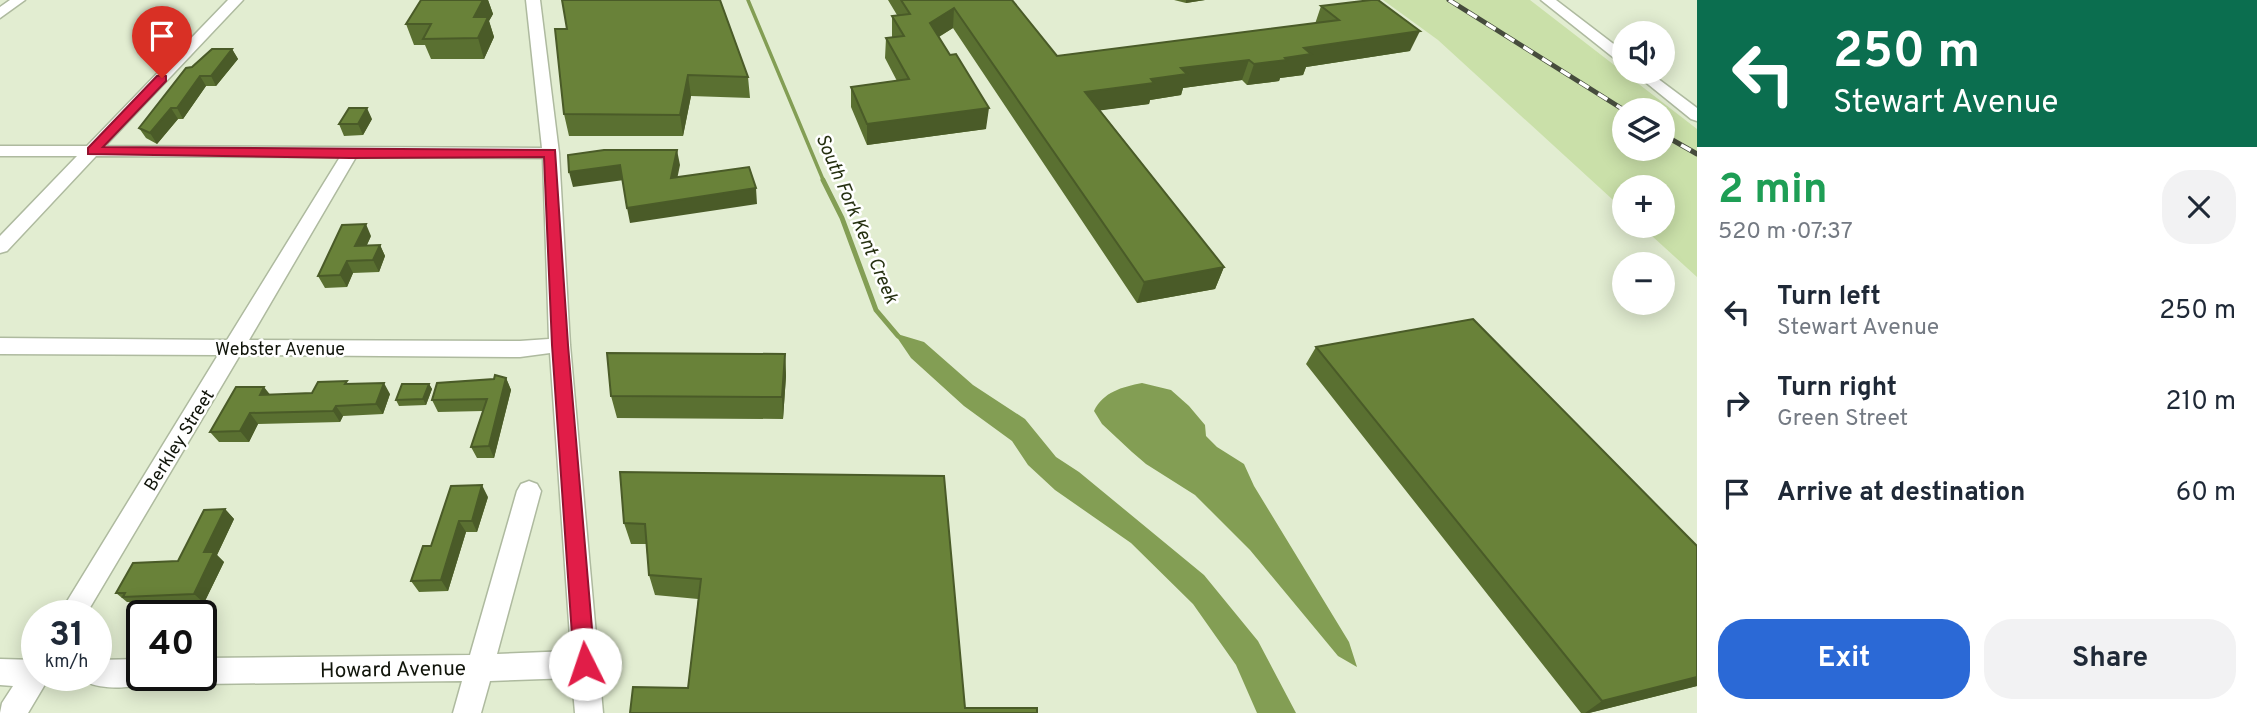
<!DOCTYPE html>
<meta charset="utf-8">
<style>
body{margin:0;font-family:Overpass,sans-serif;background:#f2f2f3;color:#1f2937;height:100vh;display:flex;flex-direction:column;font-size:26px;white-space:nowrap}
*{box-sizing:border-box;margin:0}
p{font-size:23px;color:#747a83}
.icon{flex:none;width:38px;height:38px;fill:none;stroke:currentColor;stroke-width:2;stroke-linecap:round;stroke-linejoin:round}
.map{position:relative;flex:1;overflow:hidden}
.details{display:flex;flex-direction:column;background:#fff;width:560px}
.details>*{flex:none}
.hud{background:#0b6e4f;color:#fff;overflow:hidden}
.buttons{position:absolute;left:1612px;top:21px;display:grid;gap:14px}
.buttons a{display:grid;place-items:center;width:63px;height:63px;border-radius:50%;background:#fff;box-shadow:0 4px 18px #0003;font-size:35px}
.speed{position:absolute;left:21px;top:600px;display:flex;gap:14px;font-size:35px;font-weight:700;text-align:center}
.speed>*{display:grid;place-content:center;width:91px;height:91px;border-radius:50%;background:#fff;box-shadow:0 4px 18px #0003;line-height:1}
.speed small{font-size:18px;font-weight:400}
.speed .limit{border:4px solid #111;border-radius:10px;background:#fff;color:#111}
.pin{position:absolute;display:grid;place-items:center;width:60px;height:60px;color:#fff;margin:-72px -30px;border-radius:50% 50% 50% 0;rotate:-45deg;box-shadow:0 0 7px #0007}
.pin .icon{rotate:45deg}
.me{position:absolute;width:77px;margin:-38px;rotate:356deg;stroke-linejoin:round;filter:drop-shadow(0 0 5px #0008)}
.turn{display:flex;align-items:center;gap:24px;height:147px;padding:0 21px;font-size:32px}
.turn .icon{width:91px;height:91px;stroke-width:2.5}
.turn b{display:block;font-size:49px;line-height:60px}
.round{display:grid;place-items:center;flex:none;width:74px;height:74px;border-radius:28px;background:#f2f2f3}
.head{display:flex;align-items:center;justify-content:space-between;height:119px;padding:0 21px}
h1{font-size:42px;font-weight:700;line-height:52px;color:#1e9e55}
.action{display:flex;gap:14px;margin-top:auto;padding:14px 21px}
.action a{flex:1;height:80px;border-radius:28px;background:#2b69d6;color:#fff;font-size:28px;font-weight:700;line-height:80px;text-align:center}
.action a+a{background:#f2f2f3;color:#1f2937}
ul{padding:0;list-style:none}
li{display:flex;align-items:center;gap:21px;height:91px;padding:0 21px}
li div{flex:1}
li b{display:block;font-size:26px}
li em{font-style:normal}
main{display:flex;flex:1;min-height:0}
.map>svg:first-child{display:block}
.green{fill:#cae0a9;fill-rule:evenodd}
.water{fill:#839e54}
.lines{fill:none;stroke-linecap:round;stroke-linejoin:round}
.stream-far1{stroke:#839e54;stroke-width:3.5}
.stream{stroke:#839e54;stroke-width:5}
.minor-casing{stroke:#aeba9f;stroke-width:3}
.minor{fill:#fff;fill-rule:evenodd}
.rail-casing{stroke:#464c3d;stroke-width:5}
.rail{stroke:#fff;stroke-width:3.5;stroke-dasharray:11;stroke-linecap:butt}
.wall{fill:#5a7031}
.shaded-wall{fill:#4a5b28}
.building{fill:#698239;stroke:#4a5b28;stroke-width:2}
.route{fill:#e11d48;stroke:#92132f;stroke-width:2}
.labels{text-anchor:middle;stroke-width:5;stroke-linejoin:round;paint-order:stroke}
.street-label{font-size:18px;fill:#10140a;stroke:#fff}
.water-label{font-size:19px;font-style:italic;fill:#253010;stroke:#fff}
.near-street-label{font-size:21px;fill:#10140a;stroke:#fff}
</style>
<main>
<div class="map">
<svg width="1697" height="713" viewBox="0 0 1697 713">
<rect width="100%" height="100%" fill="#e2edd1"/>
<path class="green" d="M1383,0H1530L1697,129V277L1641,226H1662V187H1624V210L1438,40ZM1624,110H1662V149H1624Z"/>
<path class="water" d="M894,333L924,342L973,385L1025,419L1056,457L1079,472L1204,575L1258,641L1296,713H1257L1236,665L1193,604L1131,543L1055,490L1028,465L1012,441L964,406L911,358Z
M1142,383L1171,390L1189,406L1205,425L1206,436L1217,447L1244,464L1254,486L1349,642L1357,667L1338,656L1250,550L1195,495L1146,464L1132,452L1102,424L1094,411C1103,392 1122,387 1142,383Z"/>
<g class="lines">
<path class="stream-far1" d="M748,0L824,182"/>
<path class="stream" d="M823,180L842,218L876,310L898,336"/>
<g class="minor-casing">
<path id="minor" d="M10,0H25L0,18V7Z
M228,0H243L105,146L542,148L526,0H540L559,153L570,345L603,713H575L572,678L490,681L481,713H453L462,681L201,684L191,680L189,676H201V658L470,655L517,491L521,484L529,481L537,484L541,491L497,654L571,651L550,353L520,357L240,355L85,616H58L218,355L0,354V338L227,340L340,157L96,156L7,251L0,253V236L77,156H0V146H87ZM356,157L543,158L549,339L520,341L249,340Z
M1541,0H1556L1624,52V63L1619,62Z
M1633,72H1649L1697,108V121L1691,119Z
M0,659L37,660V676H50L28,713H0L2,703L13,686L0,685Z
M142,659V676H154L152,681C134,689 104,690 86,682L83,676H96V660Z"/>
</g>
<use href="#minor" class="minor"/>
<g class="rail-casing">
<path id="rail" d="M1449,0L1624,110
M1662,134L1697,154"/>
</g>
<use href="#rail" class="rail"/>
</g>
<path class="wall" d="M421,0H488L493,14L489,21L494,37L484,59H431L425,45H414L406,24Z
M888,0H1012L1057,56L1315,24L1321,6L1410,51L1306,67L1303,75L1280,78L1279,81L1247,85L1242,80L1183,88L1181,95L1150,100L1149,104L1100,110L1224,267L1215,289L1137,303L953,28L939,37L986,129L867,145L851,107V87L897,81L885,58L886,38L892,37V16L897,15Z
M1174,0H1205L1186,3Z
M555,29L748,77L750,98L691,96L683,136H569L564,114Z
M232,49L238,59L216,86H206L183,119H178L157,144L146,138L139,128L192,67Z
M372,119L363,135L344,136L339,124Z
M371,236L367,245H380L385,256L379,272L353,273L347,287L325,288L318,276Z
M1316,347L1697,686L1589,713H1581L1306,364Z
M785,354L786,376L783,419L617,418L611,396Z
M506,378L511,390L494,458H477L471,447L483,411L438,412L432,400Z
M349,384L390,394L383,414L343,416L340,422L258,424L249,442H219L210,432L270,395L312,393Z
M429,384L432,389L426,405L399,406L396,400Z
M620,472L944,476L965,708H1037V713H630L633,687L688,688L698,599L655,595L649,575L646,544H631L624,523Z
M488,497L477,532H466L448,591L419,592L411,581L431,546Z
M225,509L234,519L217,555L224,562L204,603L134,606L129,602H127L116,593L178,561Z"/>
<path class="shaded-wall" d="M483,0H488L493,14L489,21L494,37L484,59L478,38L474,17Z
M1186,0H1205L1186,3Z
M954,8L953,28L928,43L930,23Z
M1420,31L1410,51L1306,67L1303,75L1280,78L1279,81L1247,85L1254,64L1285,58L1304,48Z
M232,49L238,59L216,86L211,76Z
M1249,60L1242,80L1183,88L1181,95L1150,100L1149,104L1081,113L1085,92L1151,79L1181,68Z
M688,75L691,96L683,136L680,115Z
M200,76L206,86L183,119L177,108Z
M171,108L178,119L157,144L150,133Z
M367,108L372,119L363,135L358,124Z
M989,108L986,129L867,145V124Z
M677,150L680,165L674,194L671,178Z
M620,165L624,180L573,187L569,172Z
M756,188L757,204L630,223L627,208Z
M366,224L371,236L361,257L355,246Z
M380,245L385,256L379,272L373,260Z
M347,261L353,273L347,287L340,275Z
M1224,267L1215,289L1137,303L1144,282Z
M785,354L786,376L783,419L782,397Z
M506,378L511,390L494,458L489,446Z
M384,383L390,394L383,414L376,404Z
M429,384L432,389L426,405L423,399Z
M264,387L272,397L260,395Z
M336,406L343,416L340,422L333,411Z
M250,413L258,424L249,442L240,431Z
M482,485L488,497L477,532L472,521Z
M225,509L234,519L217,555L224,562L204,603L194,594L204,552Z
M459,521L466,532L448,591L441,580Z
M1697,677V686L1589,713H1585L1602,701Z"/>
<path class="building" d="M421,0H483L474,17H488L478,38L423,39L431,24H406Z
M562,0H720L748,77L688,75L680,115L564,114L555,29H567Z
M901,0H1012L1057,56L1339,20L1321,6L1371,0H1378L1420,31L1304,48L1311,54L1285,58L1287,60L1254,64L1249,60L1181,68L1187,74L1151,79L1154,83L1085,92L1224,267L1144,282L954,8L930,23L950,55L956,54L989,108L867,124L851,87L909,79L886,38L904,36L892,16L910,14Z
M212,49H232L211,76H200L177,108H171L150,133L139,128L186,68L192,67Z
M349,108H367L358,124H339Z
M604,150H677L671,178L749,167L756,188L627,208L620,165L569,172L568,155Z
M366,224L355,246L380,245L373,260L347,261L340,275L318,276L342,225Z
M1473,319L1697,546V677L1602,701L1316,347Z
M607,353L785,354L782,397L611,396Z
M495,375L506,378L489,446L471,447L487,399L432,400L437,383L494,379Z
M347,381L345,384L384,383L376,404L336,406L333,411L250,413L240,431L210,432L236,387H264L260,395L312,393L318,382Z
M402,384H429L423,399L396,400Z
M620,472L944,476L965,708H1037V713H630L633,687L688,688L701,579L649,575L645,524L624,523Z
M482,485L472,521H459L441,580L411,581L423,546H431L451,486Z
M225,509L204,552H214L194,594L123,597L125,593H116L133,563L178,561L204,510Z"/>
<path class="route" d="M162,75L166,76V81L103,147L555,150L568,345L595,664L592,671L585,674L577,671L574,664L552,345L544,157L350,158L88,154V148L157,76Z"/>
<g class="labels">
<g class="street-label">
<text x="280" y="355">Webster Avenue</text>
<text transform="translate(179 440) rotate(-58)" y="6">Berkley Street</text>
</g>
<g class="water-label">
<text transform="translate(858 218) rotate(67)" y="7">South Fork Kent Creek</text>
</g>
<g class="near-street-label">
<text transform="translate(393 669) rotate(-1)" y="7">Howard Avenue</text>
</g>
</g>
</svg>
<div class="buttons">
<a><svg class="icon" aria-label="sound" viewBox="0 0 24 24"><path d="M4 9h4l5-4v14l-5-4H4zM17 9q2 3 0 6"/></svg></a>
<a><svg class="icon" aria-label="layers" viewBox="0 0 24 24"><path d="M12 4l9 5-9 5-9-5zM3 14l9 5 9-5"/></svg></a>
<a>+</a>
<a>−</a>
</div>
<div class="speed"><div>31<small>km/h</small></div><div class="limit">40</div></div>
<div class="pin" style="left:162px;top:78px;background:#d93025"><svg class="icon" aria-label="arrive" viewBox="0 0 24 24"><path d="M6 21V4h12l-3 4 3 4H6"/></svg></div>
<svg class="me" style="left:585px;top:664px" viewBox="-20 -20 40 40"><circle r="19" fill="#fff"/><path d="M0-13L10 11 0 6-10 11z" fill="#e11d48"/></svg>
</div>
<section class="details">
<div class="hud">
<div class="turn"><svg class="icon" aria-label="left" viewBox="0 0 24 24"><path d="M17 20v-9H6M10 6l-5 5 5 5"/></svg><div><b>250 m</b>Stewart Avenue</div></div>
</div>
<div class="head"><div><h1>2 min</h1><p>520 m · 07:37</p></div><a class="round"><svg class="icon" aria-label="close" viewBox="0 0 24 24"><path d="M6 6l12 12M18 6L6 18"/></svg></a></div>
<ul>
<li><svg class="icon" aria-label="left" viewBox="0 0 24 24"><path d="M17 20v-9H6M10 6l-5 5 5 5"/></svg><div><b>Turn left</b><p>Stewart Avenue</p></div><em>250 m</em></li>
<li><svg class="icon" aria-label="right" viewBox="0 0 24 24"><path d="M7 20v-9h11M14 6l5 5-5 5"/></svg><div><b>Turn right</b><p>Green Street</p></div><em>210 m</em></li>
<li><svg class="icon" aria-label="arrive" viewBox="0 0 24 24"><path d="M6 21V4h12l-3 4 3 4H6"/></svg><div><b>Arrive at destination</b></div><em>60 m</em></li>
</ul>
<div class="action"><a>Exit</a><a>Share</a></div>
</section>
</main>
